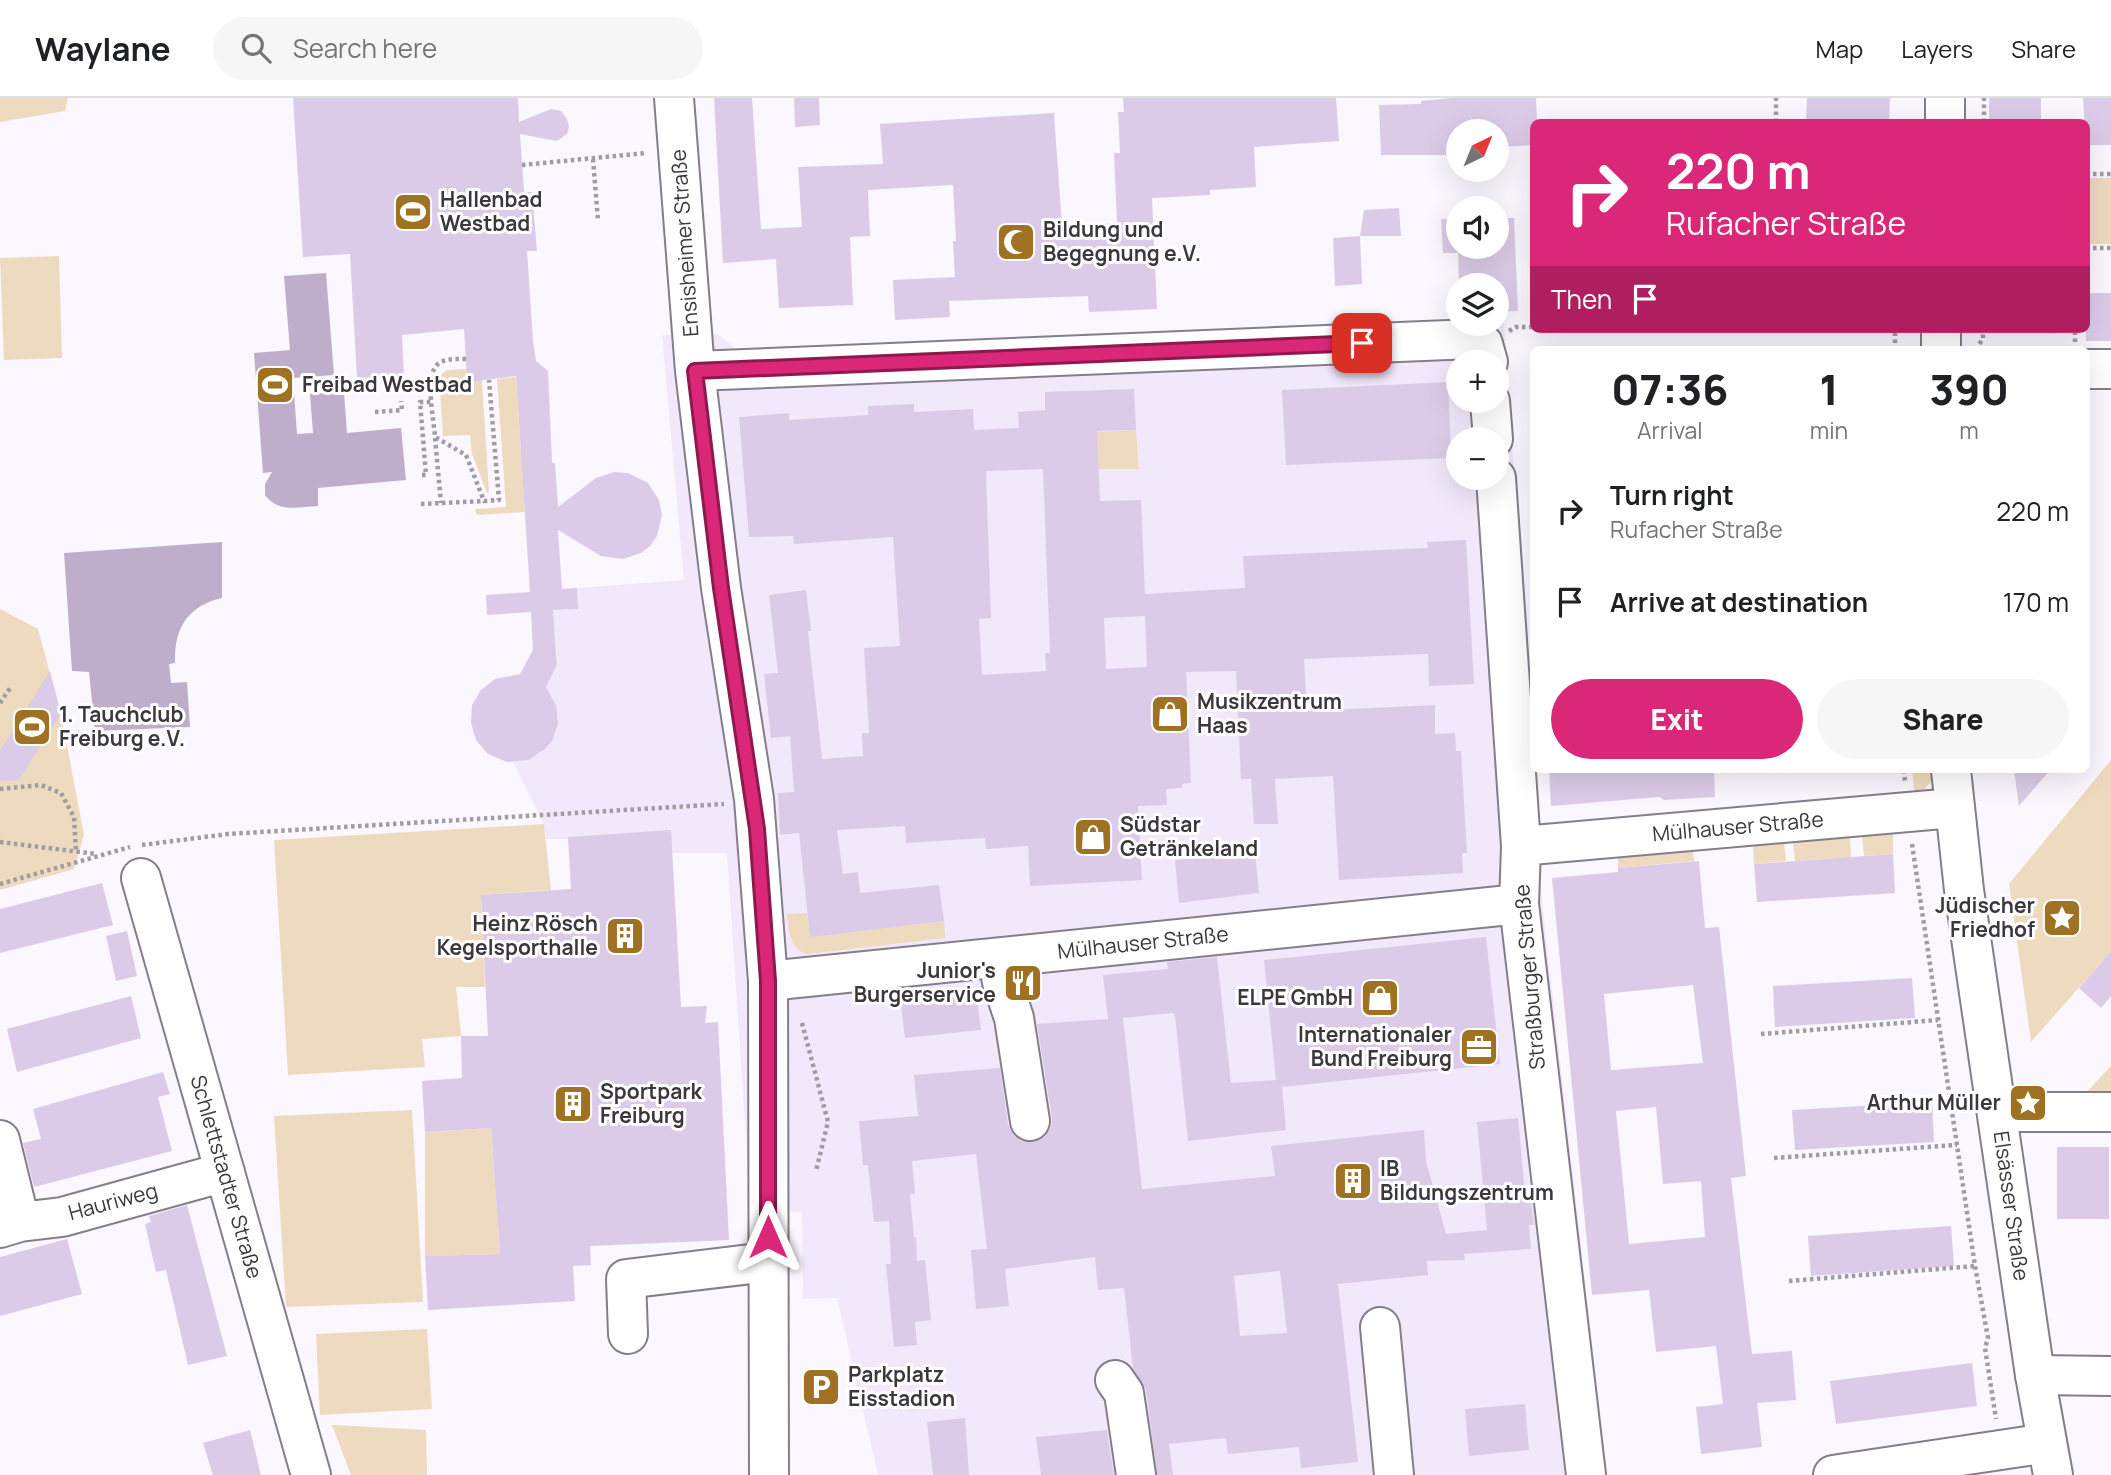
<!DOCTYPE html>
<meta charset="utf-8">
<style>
body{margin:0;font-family:Manrope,sans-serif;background:#f6f6f6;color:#202124;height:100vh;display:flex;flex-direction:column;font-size:26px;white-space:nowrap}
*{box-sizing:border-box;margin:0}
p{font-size:23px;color:#757577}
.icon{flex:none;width:38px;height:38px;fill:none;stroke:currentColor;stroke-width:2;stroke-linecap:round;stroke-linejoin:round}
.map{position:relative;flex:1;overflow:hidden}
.side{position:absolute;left:1530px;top:248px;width:560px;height:427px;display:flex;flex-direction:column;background:#fff;border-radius:10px;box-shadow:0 7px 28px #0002}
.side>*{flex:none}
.guide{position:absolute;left:1530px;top:21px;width:560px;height:214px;border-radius:10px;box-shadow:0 7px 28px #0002;background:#db2777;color:#fff;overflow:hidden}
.needle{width:46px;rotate:43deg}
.tools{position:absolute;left:1446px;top:21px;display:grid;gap:14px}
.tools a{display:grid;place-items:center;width:63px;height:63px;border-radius:50%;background:#fff;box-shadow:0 7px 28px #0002;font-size:35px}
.pin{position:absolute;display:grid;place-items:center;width:60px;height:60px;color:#fff;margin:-30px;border-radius:14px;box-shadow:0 4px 10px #0006}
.me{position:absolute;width:77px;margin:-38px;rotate:0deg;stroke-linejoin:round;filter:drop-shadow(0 0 5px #0008)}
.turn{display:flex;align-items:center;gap:24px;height:147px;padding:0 21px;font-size:32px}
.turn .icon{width:91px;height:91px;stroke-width:2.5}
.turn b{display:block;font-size:49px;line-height:60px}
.then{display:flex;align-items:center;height:66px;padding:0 21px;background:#0003;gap:14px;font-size:26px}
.eta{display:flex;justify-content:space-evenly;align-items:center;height:119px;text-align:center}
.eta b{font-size:42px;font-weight:800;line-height:49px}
.primary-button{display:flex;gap:14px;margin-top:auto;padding:14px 21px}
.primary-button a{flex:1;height:80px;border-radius:42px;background:#db2777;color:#fff;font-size:28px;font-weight:800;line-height:80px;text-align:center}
.primary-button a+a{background:#f6f6f6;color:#202124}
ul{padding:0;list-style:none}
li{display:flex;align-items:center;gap:21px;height:91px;padding:0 21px}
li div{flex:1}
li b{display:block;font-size:26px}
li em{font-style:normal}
header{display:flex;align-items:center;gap:42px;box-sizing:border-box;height:98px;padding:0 35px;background:#fff;border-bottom:2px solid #e0e0e0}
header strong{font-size:33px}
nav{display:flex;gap:38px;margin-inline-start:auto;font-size:24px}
.search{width:490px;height:63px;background:#f6f6f6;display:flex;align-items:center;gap:18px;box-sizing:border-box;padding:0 24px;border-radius:38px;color:#757577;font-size:26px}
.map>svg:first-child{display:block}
.built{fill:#f2e8fb;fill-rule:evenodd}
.green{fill:#eedabf}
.water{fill:#beaecb}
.building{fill:#dbcbe8;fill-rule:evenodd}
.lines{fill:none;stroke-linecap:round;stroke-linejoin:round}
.minor-casing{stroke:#847e89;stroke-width:42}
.major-casing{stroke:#847e89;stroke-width:42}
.path{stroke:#a09da2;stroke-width:4.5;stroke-dasharray:3.5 3.5;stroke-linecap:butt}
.minor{stroke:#fff;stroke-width:38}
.major{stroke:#fff;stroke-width:38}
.route-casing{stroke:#8e194d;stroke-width:18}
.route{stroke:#db2777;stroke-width:12}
.labels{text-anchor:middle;stroke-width:6;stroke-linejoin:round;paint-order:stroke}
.poi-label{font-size:21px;font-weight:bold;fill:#3a383c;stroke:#fff;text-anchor:start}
.street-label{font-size:21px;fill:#3a383c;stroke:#fff}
</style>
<header>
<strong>Waylane</strong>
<div class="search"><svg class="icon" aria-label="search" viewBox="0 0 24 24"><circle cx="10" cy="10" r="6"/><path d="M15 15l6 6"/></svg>Search here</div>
<nav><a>Map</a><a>Layers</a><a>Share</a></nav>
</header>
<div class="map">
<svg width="2111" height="1377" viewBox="0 0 2111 1377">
<rect width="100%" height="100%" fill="#fbf7fe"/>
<path class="built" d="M1496,224H1504L1542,803L1607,1377H878L837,1200L803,1201L802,1114L751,1115L727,755H672L670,732L568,741H546L544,726L513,664L529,662L538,657L545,651L556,634L558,626L556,607L546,589L558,566L553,512L578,511L577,490L684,482L662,237L718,236L738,253L1496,226ZM1458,264H1496V303H1458ZM1458,341H1496V380H1458Z"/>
<path class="green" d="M0,0H68L65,13L0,24Z
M2086,80H2111V146H2086Z
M59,158L62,260L4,262L0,160Z
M467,271L471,282H482L489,394L487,395L472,356L470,337L443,338L439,278L447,272Z
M516,279L525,414L477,417L475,411L506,409L497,281Z
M1136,332L1139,371H1036L1034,337Z
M0,511L38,531L61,616L84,737L74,771L0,792Z
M2111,662V853L2031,944L2009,786Z
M1912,672H1933L1931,684L1915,701Z
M544,726L551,792L481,797L485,889H456L461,938L422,941L425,969L288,977L274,742Z
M1893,736V756L1864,758L1862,738Z
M1850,739L1851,759L1795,763L1793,744Z
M1784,745L1786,763L1754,766L1753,747Z
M1693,750L1694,763L1618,770V757Z
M807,815L810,838L944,823L945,840L807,856C789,850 789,833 787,816Z
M2111,968V998L2081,1000Z
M412,1012L423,1204L286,1209L274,1018Z
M491,1030L500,1156L425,1158V1034Z
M427,1231L432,1311L320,1317L316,1236Z
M332,1327L426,1332L427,1377H351Z"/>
<path class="water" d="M326,175L334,277L293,280L297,336L313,335L310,296L344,294L347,335L401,330L406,382L318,390V408C298,409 278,415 265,397V386L272,374L263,375L254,255L290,252L284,178Z
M222,444V500C187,508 174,531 175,565L169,566L171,585L187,584L190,629L95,633L89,574L72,573L64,455Z"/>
<path class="building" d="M293,0H518L519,24L551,11L561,13L567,21L569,29L567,36L557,43L520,36L524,94H532L537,153H527L533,243L536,263L548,273L552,365H555L558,409L596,380L614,374L628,375L648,385L659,402L662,417L657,438L650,448L641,455L623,461L601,458L558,432L562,491L577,490L578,511L553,512L557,567L546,589L556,607L558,626L552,643L545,651L529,662L507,664L488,656L476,642L471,625L472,607L481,592L495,581L520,576L533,552L531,514L487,517L486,497L530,494L516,278L477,283L467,282L464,231L402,237L404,278L357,280L350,156L303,159Z
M714,0H752L761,131L802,129L798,69L883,66L880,26L1054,15L1062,128L1117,125L1114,55H1120L1118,14H1124L1123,0H1336L1339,43L1254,49L1256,89L1210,92V97L1152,100L1157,211L1089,214L1088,198L949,203L950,219L895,222L893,182L955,179L953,143H956L953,87L868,92L870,138L850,139L853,207L779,210L776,161L723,165Z
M794,0H819L820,27L795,29Z
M1451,0H1536L1537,24H1533V47L1496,49V33H1458V57H1381L1379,7L1421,6V3Z
M1807,0H1890L1889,24L1806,23Z
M1989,0H2041V24H1989Z
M2083,0H2111V47H2086Z
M1399,110L1401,138H1360L1364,112Z
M1496,120H1514L1518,213L1496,214V187H1459L1458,155H1443L1441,121H1458V149H1496Z
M1360,138L1362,186L1335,188L1333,140Z
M2086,195H2111V243H2086Z
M1448,284L1451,360L1286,367L1282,292Z
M1134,291L1136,332L1097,333L1100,403L1141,402L1145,496L1245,490L1243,458L1428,450L1427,444L1466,442L1474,586L1429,588L1428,556L1304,561L1307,613L1435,607V636L1455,635L1456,653H1461L1467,755H1462L1463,775L1339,782L1333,678L1275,681L1278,726H1254L1251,681H1241L1236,573L1186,574L1191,685L1182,686V690L1166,691L1167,707L1138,708L1142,782L1030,788L1028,748L986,751L985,740L906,745L905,728L837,732L843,776L858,774L860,795L939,787L944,823L810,839L799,735L780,737L778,695L794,694L790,638L771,640L764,576L778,575L769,497L806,492L811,533H808L822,661L863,658L862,635H869L864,550L900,548L893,439L794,446L793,438L749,439L739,319L789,315V322L868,317V308L914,306V314L973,311L974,332L1019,330L1018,314L1045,312V294ZM1043,371L1050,555H1045L1046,573L982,577L979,521L991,520L986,373ZM1145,518L1147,569L1106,571L1104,520Z
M50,573L61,616L19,682L0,683V653Z
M1549,672H1714L1715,699L1664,702L1659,699L1551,708Z
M2014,672H2050L2019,708Z
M671,732L681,909L707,908L705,925L718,924L729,1142L590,1148L591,1167L573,1168L575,1203L428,1212L425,1158L500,1156L491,1030L425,1034L422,983L462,980L461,938H488L481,797L571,791L568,739Z
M1255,754L1259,795L1179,805L1175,762Z
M1893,756L1895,795L1757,804L1754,766Z
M1699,763L1705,830L1719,829L1741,1031L1746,1078L1731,1080L1752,1256L1792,1253L1796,1302L1757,1305L1762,1349L1701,1356L1696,1309L1723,1306L1716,1248L1656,1254L1649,1192L1592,1197L1552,780L1618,774V770ZM1693,887L1703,965L1611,972L1604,896ZM1656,1009L1663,1086L1701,1083L1705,1139L1629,1146L1616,1013Z
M102,785L113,827L0,855V811Z
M127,833L137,878L116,883L106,838Z
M1486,839L1500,966L1282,989L1286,1032L1188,1043L1175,918L1173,915L1123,920L1142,1091L1275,1078L1271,1048L1424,1032L1426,1063L1446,1136L1487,1132L1477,1024L1518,1020L1526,1105L1531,1104L1534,1127H1529L1531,1151L1464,1156L1465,1162L1427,1163L1428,1177L1338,1186L1358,1364L1301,1370L1299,1349L1228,1356L1226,1340L1169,1346L1173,1377H1157L1146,1292L1133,1270L1124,1190L1098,1192L1095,1159L1005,1171L1009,1208L976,1211L971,1152L987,1151L976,1056L912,1063L915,1096H910L914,1140L916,1139L917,1163L925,1162L931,1222L915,1224L917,1247L894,1249L886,1166H891L889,1123L874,1124L868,1067H863L859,1023L918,1018L914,977L1000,970L1008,1026L1013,1036L1021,1043L1034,1044L1044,1040L1051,1030L1052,1020L1037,926L1108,921L1103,877L1168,871L1167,864L1217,859L1231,985L1276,982L1264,862ZM1280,1173L1287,1235L1240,1238L1234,1178Z
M2111,853V898L2101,910L2079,890Z
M1912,880L1915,920L1775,929L1773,888Z
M976,891L981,932L905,940L900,899Z
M131,898L141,940L17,974L7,931Z
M163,974L170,996L158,999L172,1053L34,1089L23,1045L41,1041L33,1011Z
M1932,1004L1934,1044L1795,1052L1792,1012Z
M2057,1049H2109V1121H2057Z
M187,1107L227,1258L188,1267L166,1172L156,1174L145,1126L151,1124L149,1118Z
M1951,1128L1954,1168L1811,1178L1808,1138Z
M67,1141L82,1196L0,1218V1159Z
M1972,1265L1977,1308L1836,1326L1830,1283Z
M1525,1306L1529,1352L1469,1358L1465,1311Z
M965,1320L969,1377H933L927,1324Z
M250,1332L261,1377H213L203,1345Z
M1107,1332L1114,1377H1041L1036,1339Z"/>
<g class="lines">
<g class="minor-casing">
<path id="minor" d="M674,0L695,273L721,490L754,701L768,883L769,1377
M2086,271H2111
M695,273L1473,241L1483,246L1488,264
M1490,303L1493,341
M1496,380L1521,748L1519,806L1586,1377
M1521,748L1954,710
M141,780L311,1377
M998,860L1002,884L1014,920L1030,1023
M768,883L1519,806
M1997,1014H2111
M0,1042L20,1124
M0,1130L20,1124L62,1119L225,1074
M1380,1229L1394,1377
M628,1236L626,1181L768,1164
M2035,1277L2111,1278
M1115,1282L1124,1295L1136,1377
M1833,1377L2047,1345"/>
</g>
<g class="major-casing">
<path id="major" d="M1945,24V0
M1941,252V231
M1951,672L1964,792L2035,1277L2053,1377"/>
</g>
<path class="path" d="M1776,24V0
M1984,24V0
M593,61L598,122
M522,67L646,55
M2086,76H2111
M2086,150H2111
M1509,233L1516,229H1533
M2075,244V231
M1895,252V231
M1976,252L1983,240V231
M466,261C456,261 446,260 438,266C424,277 434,322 435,339L466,357L484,403L499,402L489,282
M375,314L402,312L401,303
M435,340L441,405
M422,377H426L420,304H432
M421,406L484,403
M0,605L11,589
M1904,672L1905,685
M0,691L41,687L61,695L74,719L76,754
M0,744L96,756
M1912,746L1975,1168L1988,1240L1985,1250L1996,1321
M142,747L228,736L724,706
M0,786L130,749
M802,925L828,1024L816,1073
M1761,936L1938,922
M1774,1060L1957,1047
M1789,1183L1975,1168"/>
<use href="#minor" class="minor"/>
<use href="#major" class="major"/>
</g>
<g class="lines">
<g class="route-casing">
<path id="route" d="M768,1139V883L757,731L721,490L695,273L1362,245"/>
</g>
<use href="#route" class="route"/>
</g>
<defs>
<g id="stadium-square" transform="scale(2.0125)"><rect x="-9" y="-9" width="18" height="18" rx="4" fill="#9f7123" stroke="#fff"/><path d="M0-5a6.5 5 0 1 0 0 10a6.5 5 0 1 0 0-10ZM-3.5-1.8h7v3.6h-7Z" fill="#fff"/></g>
<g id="mosque-square" transform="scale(2.0125)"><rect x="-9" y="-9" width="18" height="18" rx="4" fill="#9f7123" stroke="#fff"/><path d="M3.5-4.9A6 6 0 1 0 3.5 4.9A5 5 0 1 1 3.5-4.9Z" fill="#fff"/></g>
<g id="shop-square" transform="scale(2.0125)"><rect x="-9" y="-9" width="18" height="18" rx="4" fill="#9f7123" stroke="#fff"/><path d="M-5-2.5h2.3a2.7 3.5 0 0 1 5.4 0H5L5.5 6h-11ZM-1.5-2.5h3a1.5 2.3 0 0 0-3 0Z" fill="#fff"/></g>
<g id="sight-square" transform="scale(2.0125)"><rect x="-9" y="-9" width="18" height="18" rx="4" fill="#9f7123" stroke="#fff"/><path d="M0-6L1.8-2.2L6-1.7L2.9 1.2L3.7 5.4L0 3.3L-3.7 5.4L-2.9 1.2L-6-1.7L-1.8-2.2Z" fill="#fff"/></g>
<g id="building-square" transform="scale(2.0125)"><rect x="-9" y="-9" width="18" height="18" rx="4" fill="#9f7123" stroke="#fff"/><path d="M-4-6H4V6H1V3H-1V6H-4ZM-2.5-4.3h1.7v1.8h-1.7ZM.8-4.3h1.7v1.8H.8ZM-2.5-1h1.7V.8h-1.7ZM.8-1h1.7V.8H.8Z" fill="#fff"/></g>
<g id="restaurant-square" transform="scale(2.0125)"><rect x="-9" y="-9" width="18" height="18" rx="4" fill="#9f7123" stroke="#fff"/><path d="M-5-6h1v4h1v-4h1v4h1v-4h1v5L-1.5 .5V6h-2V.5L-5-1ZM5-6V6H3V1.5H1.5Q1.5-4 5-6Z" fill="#fff"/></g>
<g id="office-square" transform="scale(2.0125)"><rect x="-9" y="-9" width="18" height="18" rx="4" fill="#9f7123" stroke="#fff"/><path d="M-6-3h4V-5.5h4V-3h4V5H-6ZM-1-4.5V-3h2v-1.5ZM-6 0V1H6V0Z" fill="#fff"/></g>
<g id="parking-square" transform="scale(2.0125)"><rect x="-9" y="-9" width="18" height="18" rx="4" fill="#9f7123" stroke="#fff"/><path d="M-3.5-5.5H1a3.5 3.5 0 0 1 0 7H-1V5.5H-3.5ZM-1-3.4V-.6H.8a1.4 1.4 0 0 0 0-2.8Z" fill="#fff"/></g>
</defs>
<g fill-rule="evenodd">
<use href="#stadium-square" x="413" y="114"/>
<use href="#mosque-square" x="1016" y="144"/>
<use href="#stadium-square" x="275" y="287"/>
<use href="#shop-square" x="1170" y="616"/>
<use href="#stadium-square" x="32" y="629"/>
<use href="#shop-square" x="1093" y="739"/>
<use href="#sight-square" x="2062" y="820"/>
<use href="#building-square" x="625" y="838"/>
<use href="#restaurant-square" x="1023" y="885"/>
<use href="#shop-square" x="1380" y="900"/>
<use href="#office-square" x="1479" y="949"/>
<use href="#sight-square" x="2028" y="1005"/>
<use href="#building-square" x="573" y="1006"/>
<use href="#building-square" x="1353" y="1083"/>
<use href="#parking-square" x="821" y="1289"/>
</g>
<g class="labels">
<g class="poi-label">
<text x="440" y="109">Hallenbad<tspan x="440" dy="24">Westbad</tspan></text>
<text x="1043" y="139">Bildung und<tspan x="1043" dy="24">Begegnung e.V.</tspan></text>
<text x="302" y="294">Freibad Westbad</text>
<text x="1197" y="611">Musikzentrum<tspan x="1197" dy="24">Haas</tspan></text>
<text x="59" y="624">1. Tauchclub<tspan x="59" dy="24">Freiburg e.V.</tspan></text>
<text x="1120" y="734">Südstar<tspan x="1120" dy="24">Getränkeland</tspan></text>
<text x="2035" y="815" text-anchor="end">Jüdischer<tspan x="2035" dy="24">Friedhof</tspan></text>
<text x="598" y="833" text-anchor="end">Heinz Rösch<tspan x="598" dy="24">Kegelsporthalle</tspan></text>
<text x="996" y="880" text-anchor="end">Junior's<tspan x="996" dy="24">Burgerservice</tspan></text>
<text x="1353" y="907" text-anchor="end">ELPE GmbH</text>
<text x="1452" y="944" text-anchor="end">Internationaler<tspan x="1452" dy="24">Bund Freiburg</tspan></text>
<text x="600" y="1001">Sportpark<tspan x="600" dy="24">Freiburg</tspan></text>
<text x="2001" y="1012" text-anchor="end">Arthur Müller</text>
<text x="1380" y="1078">IB<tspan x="1380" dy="24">Bildungszentrum</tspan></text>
<text x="848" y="1284">Parkplatz<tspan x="848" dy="24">Eisstadion</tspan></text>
</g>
<g class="street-label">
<text transform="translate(685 145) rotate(-94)" y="7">Ensisheimer Straße</text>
<text transform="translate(1738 729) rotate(-5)" y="7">Mülhauser Straße</text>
<text transform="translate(1143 845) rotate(-6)" y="7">Mülhauser Straße</text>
<text transform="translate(1530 879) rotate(-95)" y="7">Straßburger Straße</text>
<text transform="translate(226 1079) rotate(74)" y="7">Schlettstadter Straße</text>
<text transform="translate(113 1104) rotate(-15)" y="7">Hauriweg</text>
<text transform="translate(2011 1108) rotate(82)" y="7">Elsässer Straße</text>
</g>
</g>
</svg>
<div class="tools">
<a><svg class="needle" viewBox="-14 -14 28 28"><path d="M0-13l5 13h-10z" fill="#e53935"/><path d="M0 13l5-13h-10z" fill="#757577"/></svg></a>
<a><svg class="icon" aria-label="sound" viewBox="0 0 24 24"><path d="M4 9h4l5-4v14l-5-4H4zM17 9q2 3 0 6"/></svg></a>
<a><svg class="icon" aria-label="layers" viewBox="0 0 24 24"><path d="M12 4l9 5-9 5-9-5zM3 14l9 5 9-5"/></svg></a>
<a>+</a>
<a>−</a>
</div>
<div class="pin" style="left:1362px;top:245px;background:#d93025"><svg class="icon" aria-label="arrive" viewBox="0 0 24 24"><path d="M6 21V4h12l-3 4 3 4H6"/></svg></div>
<svg class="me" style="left:768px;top:1139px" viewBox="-20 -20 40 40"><path d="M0-17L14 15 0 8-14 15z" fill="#db2777" stroke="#fff" stroke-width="4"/></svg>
<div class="guide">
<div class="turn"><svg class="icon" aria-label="right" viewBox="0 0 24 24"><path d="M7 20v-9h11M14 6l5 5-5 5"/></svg><div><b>220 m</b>Rufacher Straße</div></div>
<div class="then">Then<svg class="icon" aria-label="arrive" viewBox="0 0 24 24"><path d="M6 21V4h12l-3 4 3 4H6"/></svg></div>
</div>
<section class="side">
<div class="eta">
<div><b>07:36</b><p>Arrival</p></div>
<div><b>1</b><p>min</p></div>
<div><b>390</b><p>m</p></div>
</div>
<ul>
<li><svg class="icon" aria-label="right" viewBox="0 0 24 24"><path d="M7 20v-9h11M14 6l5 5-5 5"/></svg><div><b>Turn right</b><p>Rufacher Straße</p></div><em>220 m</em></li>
<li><svg class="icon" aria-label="arrive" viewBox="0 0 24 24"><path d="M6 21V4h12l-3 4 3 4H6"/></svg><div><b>Arrive at destination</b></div><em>170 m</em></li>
</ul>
<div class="primary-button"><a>Exit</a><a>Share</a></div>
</section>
</div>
